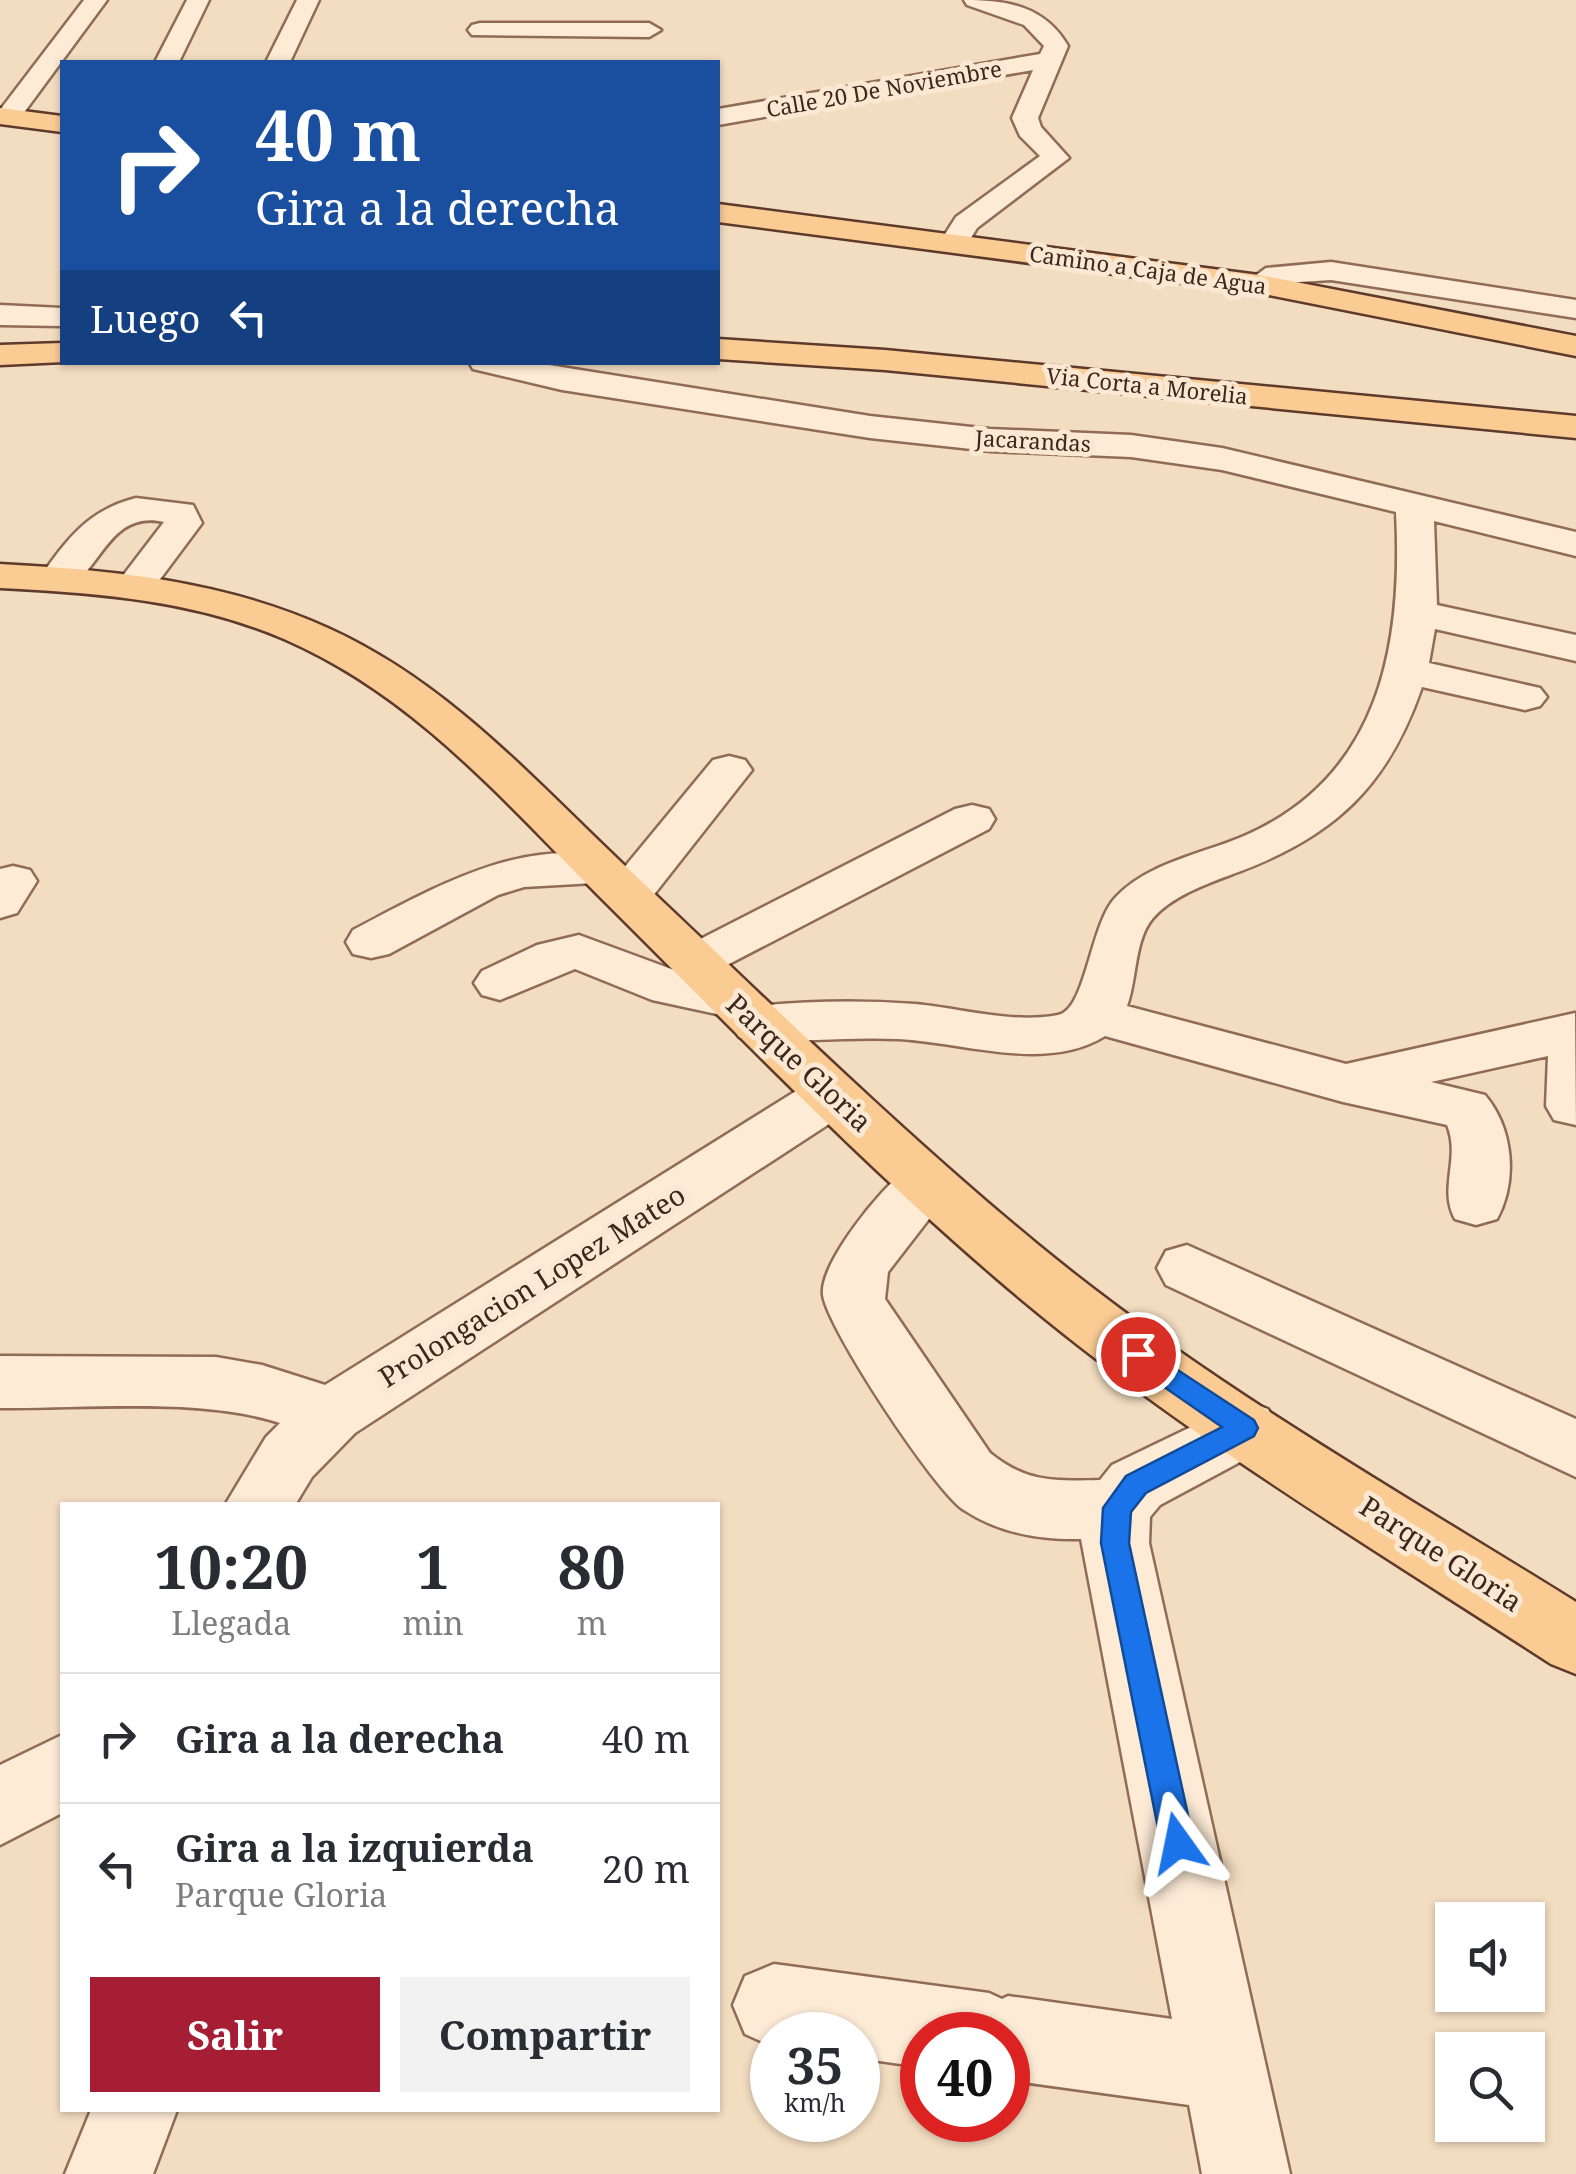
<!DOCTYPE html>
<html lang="es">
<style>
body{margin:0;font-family:"Noto Serif",serif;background:#f2f2f3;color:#2b2b33;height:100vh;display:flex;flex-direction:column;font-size:38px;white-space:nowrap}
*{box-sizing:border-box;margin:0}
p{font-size:32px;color:#7c7c81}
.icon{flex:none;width:55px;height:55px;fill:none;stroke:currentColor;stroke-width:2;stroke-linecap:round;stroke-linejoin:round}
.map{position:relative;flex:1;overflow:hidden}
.drawer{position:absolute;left:60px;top:1502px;width:660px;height:610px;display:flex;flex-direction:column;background:#fff;border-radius:0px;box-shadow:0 2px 8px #0004}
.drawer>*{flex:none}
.guide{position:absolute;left:60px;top:60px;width:660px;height:305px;border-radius:0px;box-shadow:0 2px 8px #0004;background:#1a4fa0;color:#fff;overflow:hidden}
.fabs{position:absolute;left:1435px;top:1902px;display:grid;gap:20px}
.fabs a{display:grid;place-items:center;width:110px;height:110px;border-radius:0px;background:#fff;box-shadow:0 2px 8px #0004;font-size:50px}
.speed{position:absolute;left:750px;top:2012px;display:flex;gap:20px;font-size:50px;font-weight:700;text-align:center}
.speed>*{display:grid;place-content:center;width:130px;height:130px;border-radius:50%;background:#fff;box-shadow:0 2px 8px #0004;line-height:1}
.speed small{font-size:25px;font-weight:400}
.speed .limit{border:15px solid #d22;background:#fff;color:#111}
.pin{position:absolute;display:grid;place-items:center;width:85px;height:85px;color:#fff;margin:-42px;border:5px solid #fff;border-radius:50%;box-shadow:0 2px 10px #0007}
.me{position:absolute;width:110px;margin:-55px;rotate:348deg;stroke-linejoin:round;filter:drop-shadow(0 0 8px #0008)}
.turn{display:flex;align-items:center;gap:35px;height:210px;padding:0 30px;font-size:45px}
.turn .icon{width:130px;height:130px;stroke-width:2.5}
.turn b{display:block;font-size:70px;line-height:85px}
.then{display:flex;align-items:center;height:95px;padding:0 30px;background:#0003;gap:20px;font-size:38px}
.eta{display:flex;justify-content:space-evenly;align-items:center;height:170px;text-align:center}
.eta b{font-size:60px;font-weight:700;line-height:70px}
.action{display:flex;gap:20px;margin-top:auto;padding:20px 30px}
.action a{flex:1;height:115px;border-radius:0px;background:#a61e34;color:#fff;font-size:40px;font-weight:700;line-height:115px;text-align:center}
.action a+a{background:#f2f2f3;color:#2b2b33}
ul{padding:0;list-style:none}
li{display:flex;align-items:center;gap:30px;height:130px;padding:0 30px;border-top:2px solid #e1e1e2}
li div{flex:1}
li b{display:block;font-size:38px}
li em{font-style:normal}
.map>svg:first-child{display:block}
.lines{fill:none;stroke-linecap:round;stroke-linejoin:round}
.minor-casing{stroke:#906c56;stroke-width:5}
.major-casing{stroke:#5d3a2b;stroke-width:5}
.minor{fill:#fdebd6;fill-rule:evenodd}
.major{fill:#fbcb94;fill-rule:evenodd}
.route{fill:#1a73e8;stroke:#114b97;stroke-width:2.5}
.labels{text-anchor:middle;stroke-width:10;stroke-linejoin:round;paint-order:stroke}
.far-street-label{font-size:22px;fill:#3d271c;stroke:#fae8d2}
.street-label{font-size:28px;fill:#3d271c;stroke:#fae8d2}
</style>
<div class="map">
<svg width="1576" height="2174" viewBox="0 0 1576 2174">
<rect width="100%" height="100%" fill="#f3ddc1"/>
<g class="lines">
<g class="minor-casing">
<path id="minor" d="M84,0H107L17,122L0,123V110Z
M187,0H209L179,62H155Z
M297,0H319L290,62H266Z
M964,0C1007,0 1045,6 1068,46L1038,118L1041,127L1069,158L977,228L963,251H943L938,245L956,217L1040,156L1020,136L1012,118L1033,70L718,125V109L1040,54L1044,46L1024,25L967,5Z
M480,23H649L661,30L649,37L472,35L468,30L472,25Z
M1331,262L1576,300V318L1331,280L1284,283L1259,293L1248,291L1244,284L1266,268Z
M0,305L62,308V326L0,325Z
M469,362H530L870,416L990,429L1131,435L1222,448L1576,532V556L1434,521L1437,605L1576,635V661L1435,629L1429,663L1540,688L1547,697L1540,706L1525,710L1422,687C1388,785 1337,834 1241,871C1212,882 1174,894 1153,918C1134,940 1137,980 1127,1006L1346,1064L1575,1013L1576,1125L1554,1120L1546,1106L1548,1056L1431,1082L1485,1095C1513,1128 1518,1180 1497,1219L1476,1225L1455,1219C1438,1188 1461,1158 1447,1125L1343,1102L1105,1036C1046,1073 963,1042 898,1039C852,1037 805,1041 758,1042L739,1037L731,1024L735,1018L652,1000L575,969L500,1000L482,995L474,983L482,971L537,945L579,935L674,970L669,963L677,951L955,809L972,805L989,809L995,819L989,829L704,977L752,989L759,1001L756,1006C807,1001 863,1000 915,1004C959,1008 1013,1024 1058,1015C1086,1010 1090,925 1115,898C1147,863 1202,854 1244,836C1380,777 1403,646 1396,512L1222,470L1131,457L990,451L870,438L562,390L473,369Z
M136,498L193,505L202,523L149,594L135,598L121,594L115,586L164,522C98,507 99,601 45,587L39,579C67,539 88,510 136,498Z
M729,756L745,760L752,770L645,906L628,911L611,906L603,895L612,882L524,887L498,895L389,954L371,958L353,954L346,942L353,930C434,888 522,835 617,859L623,869L713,760Z
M13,866L30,870L37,881L17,913L0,918V869Z
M832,1075L852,1081L860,1095L852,1109L355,1433L312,1477L295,1505H225L266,1437L280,1423C200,1397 85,1409 0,1408V1356L216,1357L262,1365L325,1385L812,1081Z
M927,1162L947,1169L956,1184L888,1272L885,1299L990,1453C1027,1483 1054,1481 1100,1480L1112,1465L1245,1401L1268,1409L1278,1428L1268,1447L1160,1505L1150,1517L1149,1543L1290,2174H1202L1189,2105L1008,2080V2035H922V2067L858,2058V2035H772V2046L745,2034L733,2005L745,1976L774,1964L989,1993L1002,1999L1008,1996L1172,2019L1081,1539C1040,1540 999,1533 964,1510C936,1493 827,1328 823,1295C819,1264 881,1188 906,1170C911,1166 920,1164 927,1162Z
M1187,1245L1576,1419V1477L1166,1285L1157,1268L1166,1251Z
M62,1735V1813L0,1845V1765Z
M91,2110H177L153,2174H65Z"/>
</g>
<g class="major-casing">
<path id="major" d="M0,108L62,116V132L0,124Z
M718,204L1259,275L1576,336V356L1259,293L718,222Z
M718,339L885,350L1576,416V438L885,370L718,359Z
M62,343L64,362L0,365V345Z
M0,564C113,570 226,581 330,629C448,683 530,776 623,864C759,992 892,1124 1036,1243C1203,1381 1393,1488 1576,1602V1674L1551,1664C1362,1541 1166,1425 995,1277C855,1157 728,1024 597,894C500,797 413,695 284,639C194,600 97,593 0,588Z"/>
</g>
<use href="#minor" class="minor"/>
<use href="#major" class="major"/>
</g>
<path class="route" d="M1138,1344L1254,1420L1258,1428L1254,1436L1146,1493L1131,1512L1129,1543L1194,1843L1189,1855L1178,1859L1166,1855L1161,1843L1101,1543L1103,1508L1126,1476L1222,1427L1128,1362L1124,1354L1128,1347Z"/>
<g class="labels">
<g class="far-street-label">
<text transform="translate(884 89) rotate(-10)" y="8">Calle 20 De Noviembre</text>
<text transform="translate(1148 270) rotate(8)" y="8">Camino a Caja de Agua</text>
<text transform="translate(1147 386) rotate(6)" y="8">Via Corta a Morelia</text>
<text transform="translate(1033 441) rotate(3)" y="8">Jacarandas</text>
</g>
<g class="street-label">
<text transform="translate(799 1063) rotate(43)" y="10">Parque Gloria</text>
<text transform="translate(532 1286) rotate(-32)" y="10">Prolongacion Lopez Mateo</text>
<text transform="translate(1441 1554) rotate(33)" y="10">Parque Gloria</text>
</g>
</g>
</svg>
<div class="fabs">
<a><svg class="icon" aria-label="sound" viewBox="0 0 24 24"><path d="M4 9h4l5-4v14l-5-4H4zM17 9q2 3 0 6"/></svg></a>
<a><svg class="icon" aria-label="search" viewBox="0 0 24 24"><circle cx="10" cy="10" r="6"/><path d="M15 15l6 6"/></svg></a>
</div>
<div class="speed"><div>35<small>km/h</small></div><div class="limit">40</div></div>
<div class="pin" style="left:1138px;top:1354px;background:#d93025"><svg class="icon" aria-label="arrive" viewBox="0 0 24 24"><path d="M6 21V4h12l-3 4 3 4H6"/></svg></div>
<svg class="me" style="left:1178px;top:1843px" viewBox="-20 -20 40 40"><path d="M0-17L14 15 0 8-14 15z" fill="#1a73e8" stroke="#fff" stroke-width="4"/></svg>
<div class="guide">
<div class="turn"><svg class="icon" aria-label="right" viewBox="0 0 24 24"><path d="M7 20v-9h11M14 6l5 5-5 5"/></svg><div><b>40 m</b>Gira a la derecha</div></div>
<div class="then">Luego<svg class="icon" aria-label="left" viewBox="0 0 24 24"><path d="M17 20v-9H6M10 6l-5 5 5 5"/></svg></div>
</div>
<section class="drawer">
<div class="eta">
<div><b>10:20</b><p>Llegada</p></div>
<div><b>1</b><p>min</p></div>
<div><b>80</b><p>m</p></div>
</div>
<ul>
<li><svg class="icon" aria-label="right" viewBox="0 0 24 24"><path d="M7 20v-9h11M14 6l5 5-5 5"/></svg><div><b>Gira a la derecha</b></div><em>40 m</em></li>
<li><svg class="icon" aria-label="left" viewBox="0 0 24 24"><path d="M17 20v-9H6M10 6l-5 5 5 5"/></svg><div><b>Gira a la izquierda</b><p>Parque Gloria</p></div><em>20 m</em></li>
</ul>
<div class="action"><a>Salir</a><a>Compartir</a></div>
</section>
</div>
